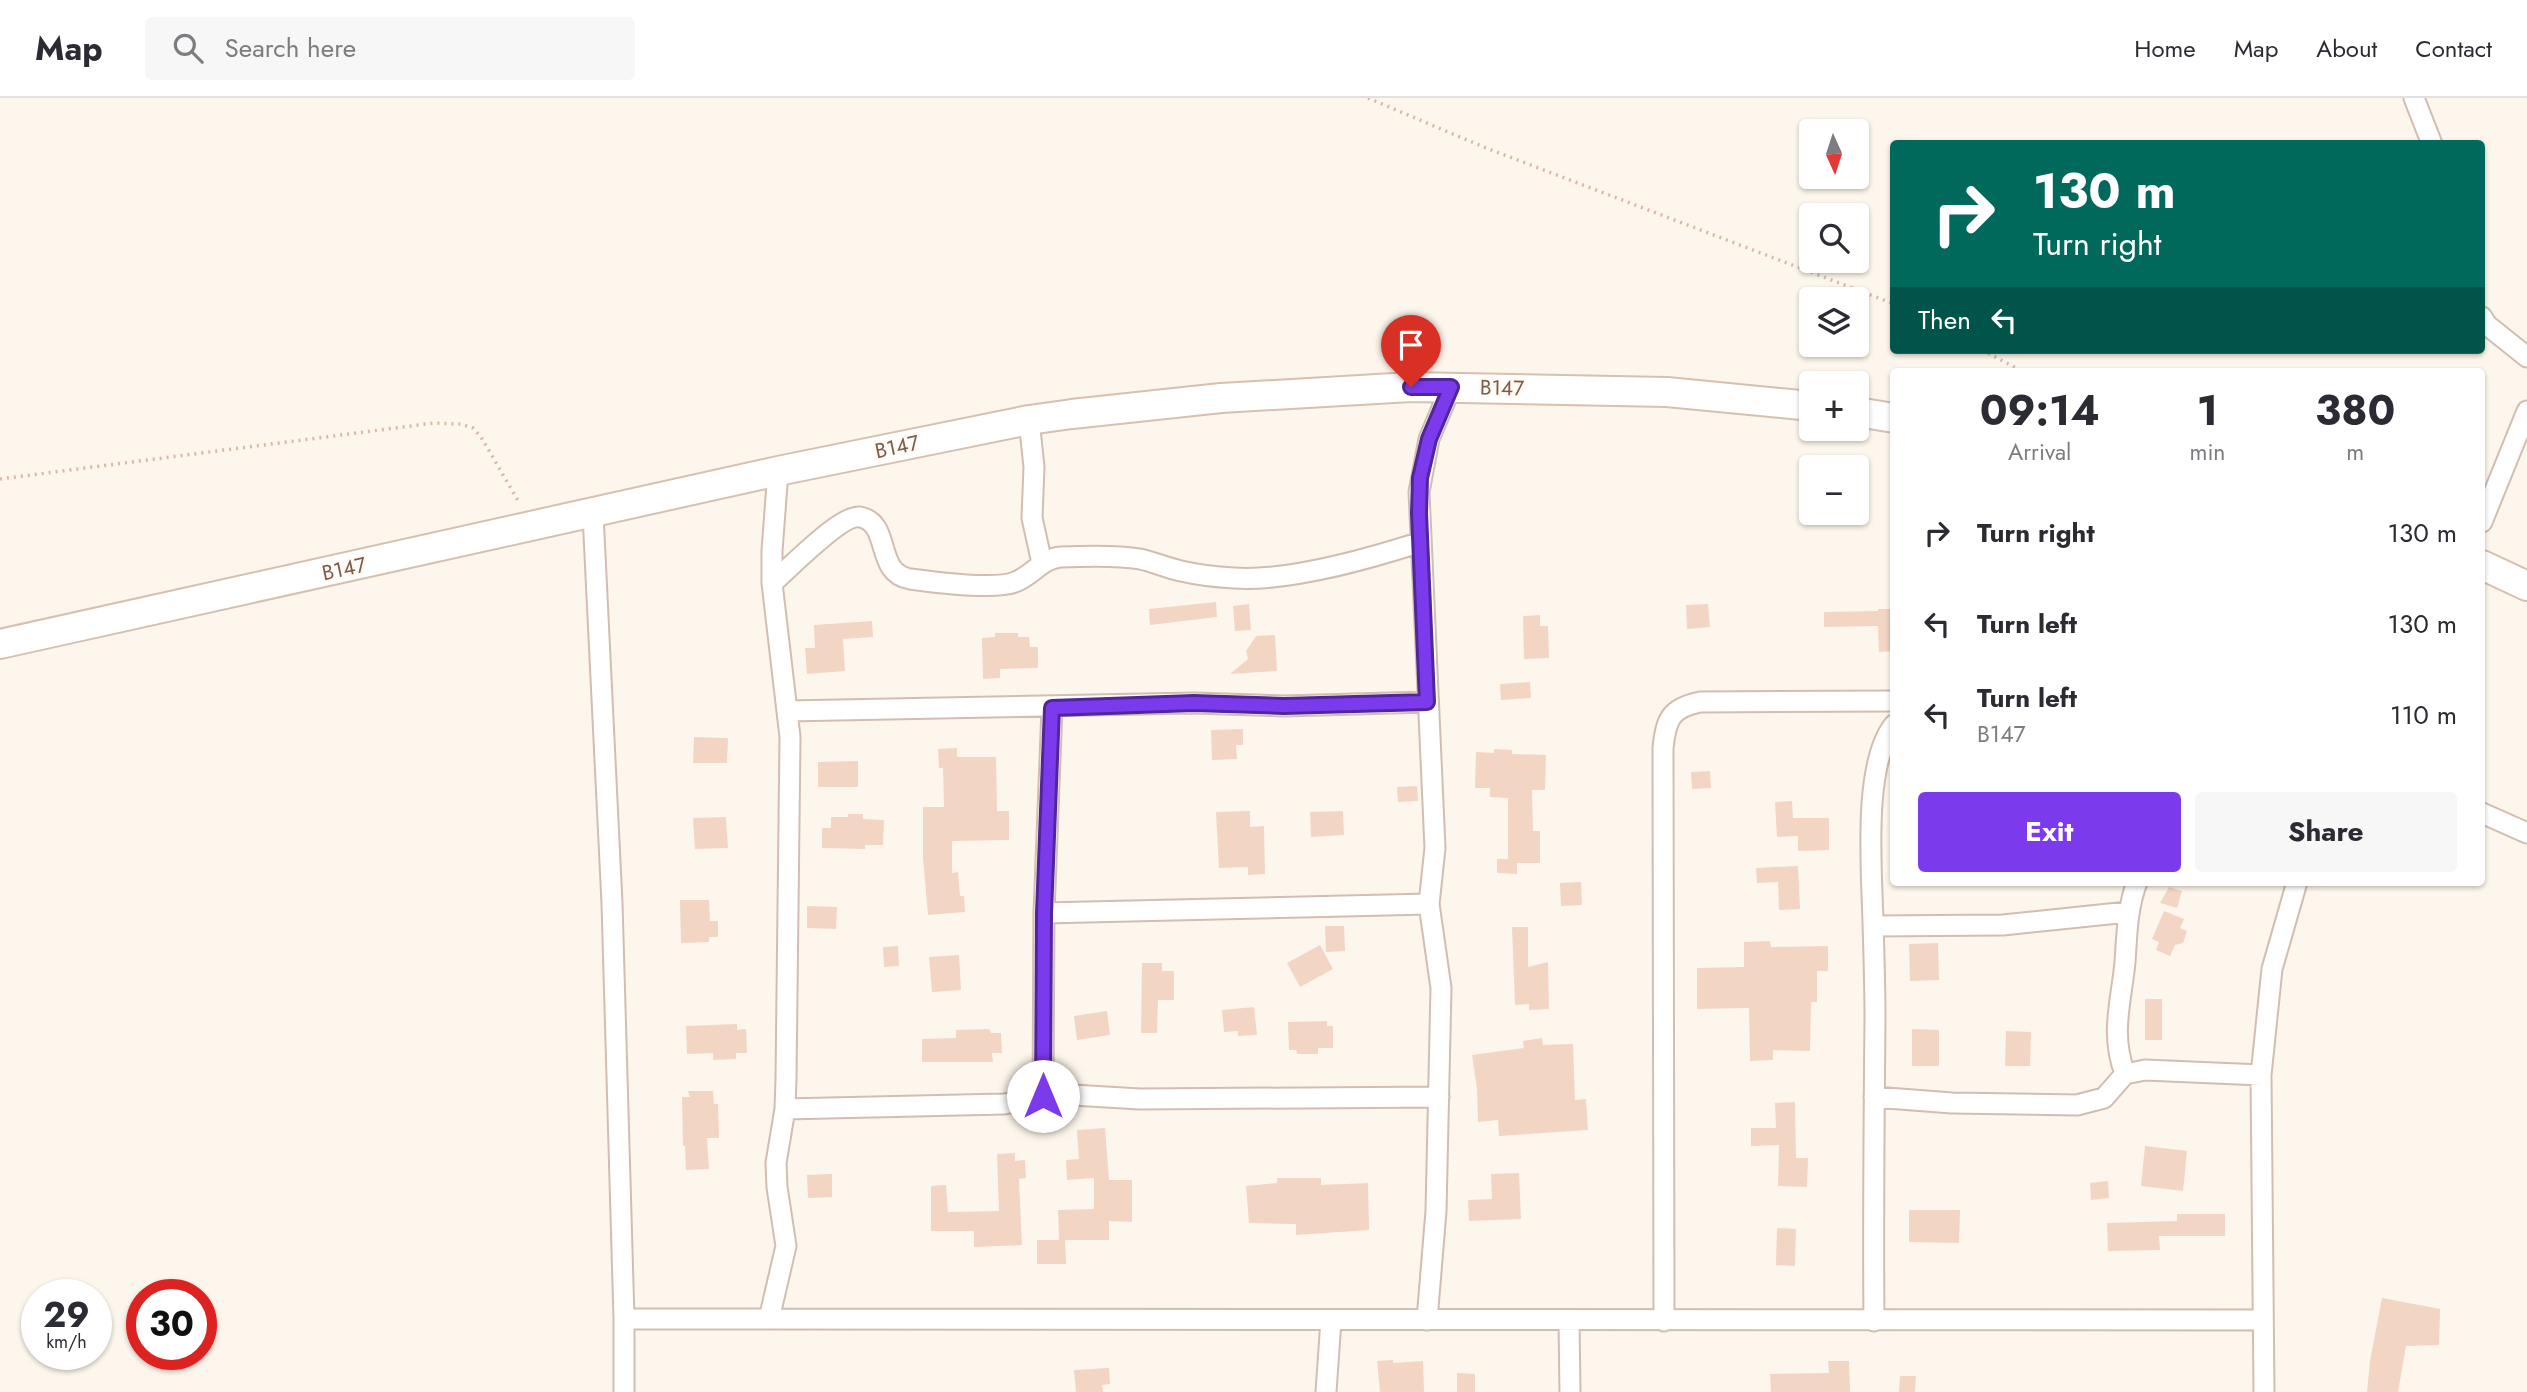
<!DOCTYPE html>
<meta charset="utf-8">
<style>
body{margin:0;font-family:Jost,sans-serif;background:#f7f7f7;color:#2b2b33;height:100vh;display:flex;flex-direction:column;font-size:26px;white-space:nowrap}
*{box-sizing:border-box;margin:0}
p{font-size:23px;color:#7c7c81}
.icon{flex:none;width:38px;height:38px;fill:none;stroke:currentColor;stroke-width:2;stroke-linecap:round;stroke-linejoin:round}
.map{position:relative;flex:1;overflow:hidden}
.panel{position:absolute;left:1890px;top:270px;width:595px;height:518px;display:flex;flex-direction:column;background:#fff;border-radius:7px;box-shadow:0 2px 5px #0004}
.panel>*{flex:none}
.hud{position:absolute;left:1890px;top:42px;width:595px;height:214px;border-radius:7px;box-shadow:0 2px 5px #0004;background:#00695c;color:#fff;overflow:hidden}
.needle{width:46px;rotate:177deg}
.fabs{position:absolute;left:1799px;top:21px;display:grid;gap:14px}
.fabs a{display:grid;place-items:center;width:70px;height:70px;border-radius:7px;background:#fff;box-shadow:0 2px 5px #0004;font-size:35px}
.speed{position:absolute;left:21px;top:1181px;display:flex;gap:14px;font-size:35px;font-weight:700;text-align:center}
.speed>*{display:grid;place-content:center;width:91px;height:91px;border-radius:50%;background:#fff;box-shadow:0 2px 5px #0004;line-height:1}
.speed small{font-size:18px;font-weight:400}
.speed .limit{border:10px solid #d22;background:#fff;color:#111}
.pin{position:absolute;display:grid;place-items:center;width:60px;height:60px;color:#fff;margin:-72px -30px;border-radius:50% 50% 50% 0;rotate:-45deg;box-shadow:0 0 7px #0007}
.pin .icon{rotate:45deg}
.me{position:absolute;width:77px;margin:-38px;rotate:0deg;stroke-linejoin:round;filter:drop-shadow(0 0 5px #0008)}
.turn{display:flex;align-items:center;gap:24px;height:147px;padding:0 28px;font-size:32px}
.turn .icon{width:91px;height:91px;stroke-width:2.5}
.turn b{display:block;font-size:49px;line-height:60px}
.then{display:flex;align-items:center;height:66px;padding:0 28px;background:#0003;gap:14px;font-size:26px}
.eta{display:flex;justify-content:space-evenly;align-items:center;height:119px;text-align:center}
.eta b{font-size:42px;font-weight:700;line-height:49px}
.action{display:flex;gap:14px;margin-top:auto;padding:14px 28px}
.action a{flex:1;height:80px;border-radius:7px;background:#7c3aed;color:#fff;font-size:28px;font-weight:700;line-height:80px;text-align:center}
.action a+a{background:#f7f7f7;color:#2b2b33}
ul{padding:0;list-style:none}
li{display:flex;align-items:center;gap:21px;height:91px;padding:0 28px}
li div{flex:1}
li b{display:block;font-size:26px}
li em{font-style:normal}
header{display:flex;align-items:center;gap:42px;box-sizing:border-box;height:98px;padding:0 35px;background:#fff;border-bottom:2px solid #e1e1e2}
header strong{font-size:33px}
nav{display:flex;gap:38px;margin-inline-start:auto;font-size:24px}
.search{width:490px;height:63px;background:#f7f7f7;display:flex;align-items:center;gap:18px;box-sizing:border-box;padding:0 24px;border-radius:7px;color:#7c7c81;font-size:26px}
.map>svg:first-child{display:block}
.building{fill:#f3d5c3}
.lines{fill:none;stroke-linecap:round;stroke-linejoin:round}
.street-casing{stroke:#d1beb0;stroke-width:23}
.secondary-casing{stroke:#d6c0b0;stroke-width:32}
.path{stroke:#d9b8a5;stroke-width:3.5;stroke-dasharray:2 5;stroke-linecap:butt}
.street{stroke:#fff;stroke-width:19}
.secondary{stroke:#fff;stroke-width:28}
.route-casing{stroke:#51269a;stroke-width:18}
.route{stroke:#7c3aed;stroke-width:12}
.labels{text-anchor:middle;stroke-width:5;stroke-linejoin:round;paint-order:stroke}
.street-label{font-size:21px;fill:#7a5c4d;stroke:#fffaf3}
</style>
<header>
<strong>Map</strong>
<div class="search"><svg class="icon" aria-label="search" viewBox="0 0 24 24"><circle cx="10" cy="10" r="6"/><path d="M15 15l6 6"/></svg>Search here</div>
<nav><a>Home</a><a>Map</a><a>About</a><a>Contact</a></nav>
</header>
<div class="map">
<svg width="2527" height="1294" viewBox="0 0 2527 1294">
<rect width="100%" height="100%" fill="#fdf6ec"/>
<path class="building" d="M1216,504L1217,519L1150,527L1149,511Z
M1249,506L1251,532L1235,533L1233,508Z
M1708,506L1710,529L1687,531L1686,507Z
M1878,511H1894V553L1879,554L1878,528L1824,529V514L1878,513Z
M1540,517V528H1548L1549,560L1524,561L1523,518Z
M872,523L873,539L843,541L845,573L807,576L805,550H815L814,527Z
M995,535H1018V539H1029L1030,549H1038V570L1000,571V580L983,581L982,540L995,539Z
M1275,537L1277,573L1230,576L1248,561L1246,553L1256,538Z
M1530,584L1531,600L1501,602L1500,586Z
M1243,631V647H1236L1237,661L1212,662L1211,632Z
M694,639L728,640L727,665H693Z
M957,650V659H996L997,713H1009V742L952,743V775L958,774L960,798H964L965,814L928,817L923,760V709H944L943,670H939L938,651Z
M1494,651L1512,652V656L1546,657L1545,692H1532L1533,733H1540V765H1517V776L1497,775V761H1508V700L1490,699V690H1475L1476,654L1494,655Z
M858,663V689H818V664Z
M1710,673L1711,690L1692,691L1691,674Z
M1417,688L1418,703L1398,704L1397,689Z
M1792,703L1793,720H1829V752L1798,753V738L1777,739L1775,704Z
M1250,713V729L1264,728L1265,776L1248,777V769L1219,770L1216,714Z
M1343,713L1344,737L1311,739L1310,714Z
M848,716H863V721L884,722L883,747H865V751L822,750V730H831V719H848Z
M726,719L728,750L695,751L693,720Z
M1798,768L1800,811L1779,812L1778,784L1757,785L1756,770Z
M1581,784L1582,807L1561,808L1560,785Z
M2169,789L2182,793L2177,810L2160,805Z
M680,802H709L710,823H718V839H709V844L681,845Z
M807,808L837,809L836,831L807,830Z
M2164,813L2184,821L2180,830L2187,833L2183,845L2175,847L2170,858L2156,852L2159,844L2152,841Z
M1325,828H1344L1345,853L1326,854Z
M1512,829H1528V869L1548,864L1549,911L1529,912V906L1515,907Z
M1770,843L1771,849L1828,848V873H1817V904H1811L1810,953L1773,952V962L1750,963L1749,910L1697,911V870L1744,869V844Z
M1938,845L1939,882L1910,883L1909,846Z
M1320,847L1333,871L1300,889L1287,865Z
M898,848L899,868L884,869L883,849Z
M959,857L961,892L932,894L929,859Z
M1142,865H1162V873H1174V902H1158L1157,935H1141Z
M2145,901H2162V942H2145Z
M1254,909L1257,937L1238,938V933L1224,934L1222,912Z
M1107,913L1110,937L1077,942L1074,918Z
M1327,923V928H1333V950H1318V956H1297L1296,952H1289L1288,924Z
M737,926V932L746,931L747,955H736V961L713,962V955L687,956L686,928Z
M989,931L991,935H1001L1002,955H992L993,964H922V941L956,940V932Z
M1912,931L1939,932V968H1912Z
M2006,933L2031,934L2030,968H2005Z
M1542,940L1543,947L1573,946L1575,1002L1586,1001L1588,1032L1499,1038L1498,1022L1478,1024L1477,991L1472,957L1524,950L1523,943Z
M688,993H713L714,1006H718L719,1040H707L709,1071L686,1072L685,1048H683L682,999H690Z
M1795,1004L1796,1060H1808L1807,1089L1778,1088L1779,1047L1751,1048V1030H1776L1775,1005Z
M1105,1030L1109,1082H1132V1124L1109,1123V1142H1059L1058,1112L1094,1111V1080L1067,1082L1066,1062L1079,1061L1077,1032Z
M2145,1048L2187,1053L2183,1093L2141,1088Z
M1015,1055V1063L1025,1062L1026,1080L1019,1081L1022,1147L974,1149V1133H931V1088L946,1087L948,1114L999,1113L997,1056Z
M1519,1075L1521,1121L1469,1123L1468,1102L1492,1101L1491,1076Z
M832,1076V1099L808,1100L807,1077Z
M1277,1080H1321V1087L1368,1085L1369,1132L1296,1137V1126L1249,1125L1246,1088L1277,1085Z
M2108,1083L2109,1100L2091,1102L2090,1085Z
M1909,1112H1960L1959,1145L1909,1144Z
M2177,1116H2225V1138H2159L2160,1152L2108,1153L2107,1125L2177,1123Z
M1777,1130L1796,1131L1795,1168L1776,1167Z
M1037,1142H1065L1066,1166H1037Z
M2382,1200L2440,1211L2439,1247L2406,1248L2398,1294H2367L2370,1263Z
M1393,1262V1265L1423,1263L1424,1294H1380L1377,1263Z
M1828,1263H1849L1850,1294H1771L1770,1276L1829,1275Z
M1109,1270L1110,1286L1102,1287L1103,1294H1076L1074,1272Z
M1457,1275L1475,1276V1294H1457Z
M1900,1278H1916L1915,1294H1899Z"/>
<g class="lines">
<g class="street-casing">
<path id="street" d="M2414,0L2432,46
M2482,219L2487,227L2527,259
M1029,322L1034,369L1032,420L1042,465
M593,416L612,805L624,1221V1294
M2482,424L2527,313
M772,485C788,472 841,416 860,419C892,425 874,475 910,481C932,484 996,492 1015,484C1032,478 1042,460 1061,459C1085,458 1117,457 1140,461C1154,464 1167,470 1181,473C1198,477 1216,479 1234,480C1289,484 1368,461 1421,444
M787,613L1194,605L1284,608L1427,604
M2482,715L2527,735
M1044,815L1429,806
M1873,828L2003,827L2128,814
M2125,976C2110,935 2121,906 2125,864C2127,836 2127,811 2137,784
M1043,997L1044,815L1052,610
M1874,999L1952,1005L2077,1007L2104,1000L2125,976L2145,972L2261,977
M785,1011L1004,1006L1056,996L1140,1001L1439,999
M624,1221L2263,1222
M769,1221L786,1148L777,1089L776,1065L785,1011L786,981L790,639L772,485V453L778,373
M1427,1222L1436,1113L1441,890L1429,806L1435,750L1419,394L1429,341L1451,289
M1569,1223L1570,1294
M1664,1223L1663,650C1666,622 1670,610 1700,604L1894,603
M1874,1223C1873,1122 1874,1021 1875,920C1875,888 1874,857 1873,825C1872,775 1862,667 1894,627
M1326,1294L1331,1222
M2264,1294L2261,977L2272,871L2297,784"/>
</g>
<g class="secondary-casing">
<path id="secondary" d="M1857,314L1894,320
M2482,467L2527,488
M0,546L778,373L1029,322L1072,316L1221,300L1411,289L1667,294L1811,308"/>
</g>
<path class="path" d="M1368,0L1486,50L1894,206
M1982,252L2022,273
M0,381L434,325L461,326L473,330L481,339L520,406"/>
<use href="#street" class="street"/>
<use href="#secondary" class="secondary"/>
</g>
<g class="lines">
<g class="route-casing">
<path id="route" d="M1043,998L1044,815L1052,610L1194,605L1284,608L1427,604L1419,415L1420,380L1429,341L1451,289H1411"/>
</g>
<use href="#route" class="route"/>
</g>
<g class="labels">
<g class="street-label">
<text transform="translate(1502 290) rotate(1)" y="7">B147</text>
<text transform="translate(897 349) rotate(-12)" y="7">B147</text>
<text transform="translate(344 471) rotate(-12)" y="7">B147</text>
</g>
</g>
</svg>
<div class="fabs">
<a><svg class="needle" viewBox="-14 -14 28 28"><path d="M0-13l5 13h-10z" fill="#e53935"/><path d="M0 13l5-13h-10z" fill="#7c7c81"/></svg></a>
<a><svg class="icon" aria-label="search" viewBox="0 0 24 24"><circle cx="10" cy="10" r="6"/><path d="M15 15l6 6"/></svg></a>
<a><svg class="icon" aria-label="layers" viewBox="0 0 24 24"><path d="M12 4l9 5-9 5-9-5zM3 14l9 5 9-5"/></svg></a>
<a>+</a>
<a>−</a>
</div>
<div class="speed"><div>29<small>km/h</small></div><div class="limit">30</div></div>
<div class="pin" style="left:1411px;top:289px;background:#d93025"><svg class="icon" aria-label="arrive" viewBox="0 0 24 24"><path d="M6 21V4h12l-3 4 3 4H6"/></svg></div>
<svg class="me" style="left:1043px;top:998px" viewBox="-20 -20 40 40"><circle r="19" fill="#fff"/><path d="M0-13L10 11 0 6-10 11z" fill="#7c3aed"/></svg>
<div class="hud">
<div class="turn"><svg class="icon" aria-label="right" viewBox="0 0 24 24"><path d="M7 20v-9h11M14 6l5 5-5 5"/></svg><div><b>130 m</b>Turn right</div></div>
<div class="then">Then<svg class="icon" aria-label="left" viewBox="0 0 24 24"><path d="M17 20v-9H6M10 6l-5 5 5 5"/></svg></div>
</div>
<section class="panel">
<div class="eta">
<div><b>09:14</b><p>Arrival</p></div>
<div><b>1</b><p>min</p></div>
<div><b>380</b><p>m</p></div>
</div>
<ul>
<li><svg class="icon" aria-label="right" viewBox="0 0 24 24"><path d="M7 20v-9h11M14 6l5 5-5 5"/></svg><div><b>Turn right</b></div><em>130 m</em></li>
<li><svg class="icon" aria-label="left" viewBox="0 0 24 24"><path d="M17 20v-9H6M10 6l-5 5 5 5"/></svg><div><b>Turn left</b></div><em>130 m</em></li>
<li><svg class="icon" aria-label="left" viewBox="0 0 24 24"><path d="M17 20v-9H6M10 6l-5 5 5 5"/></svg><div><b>Turn left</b><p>B147</p></div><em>110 m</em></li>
</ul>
<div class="action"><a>Exit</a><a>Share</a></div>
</section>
</div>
